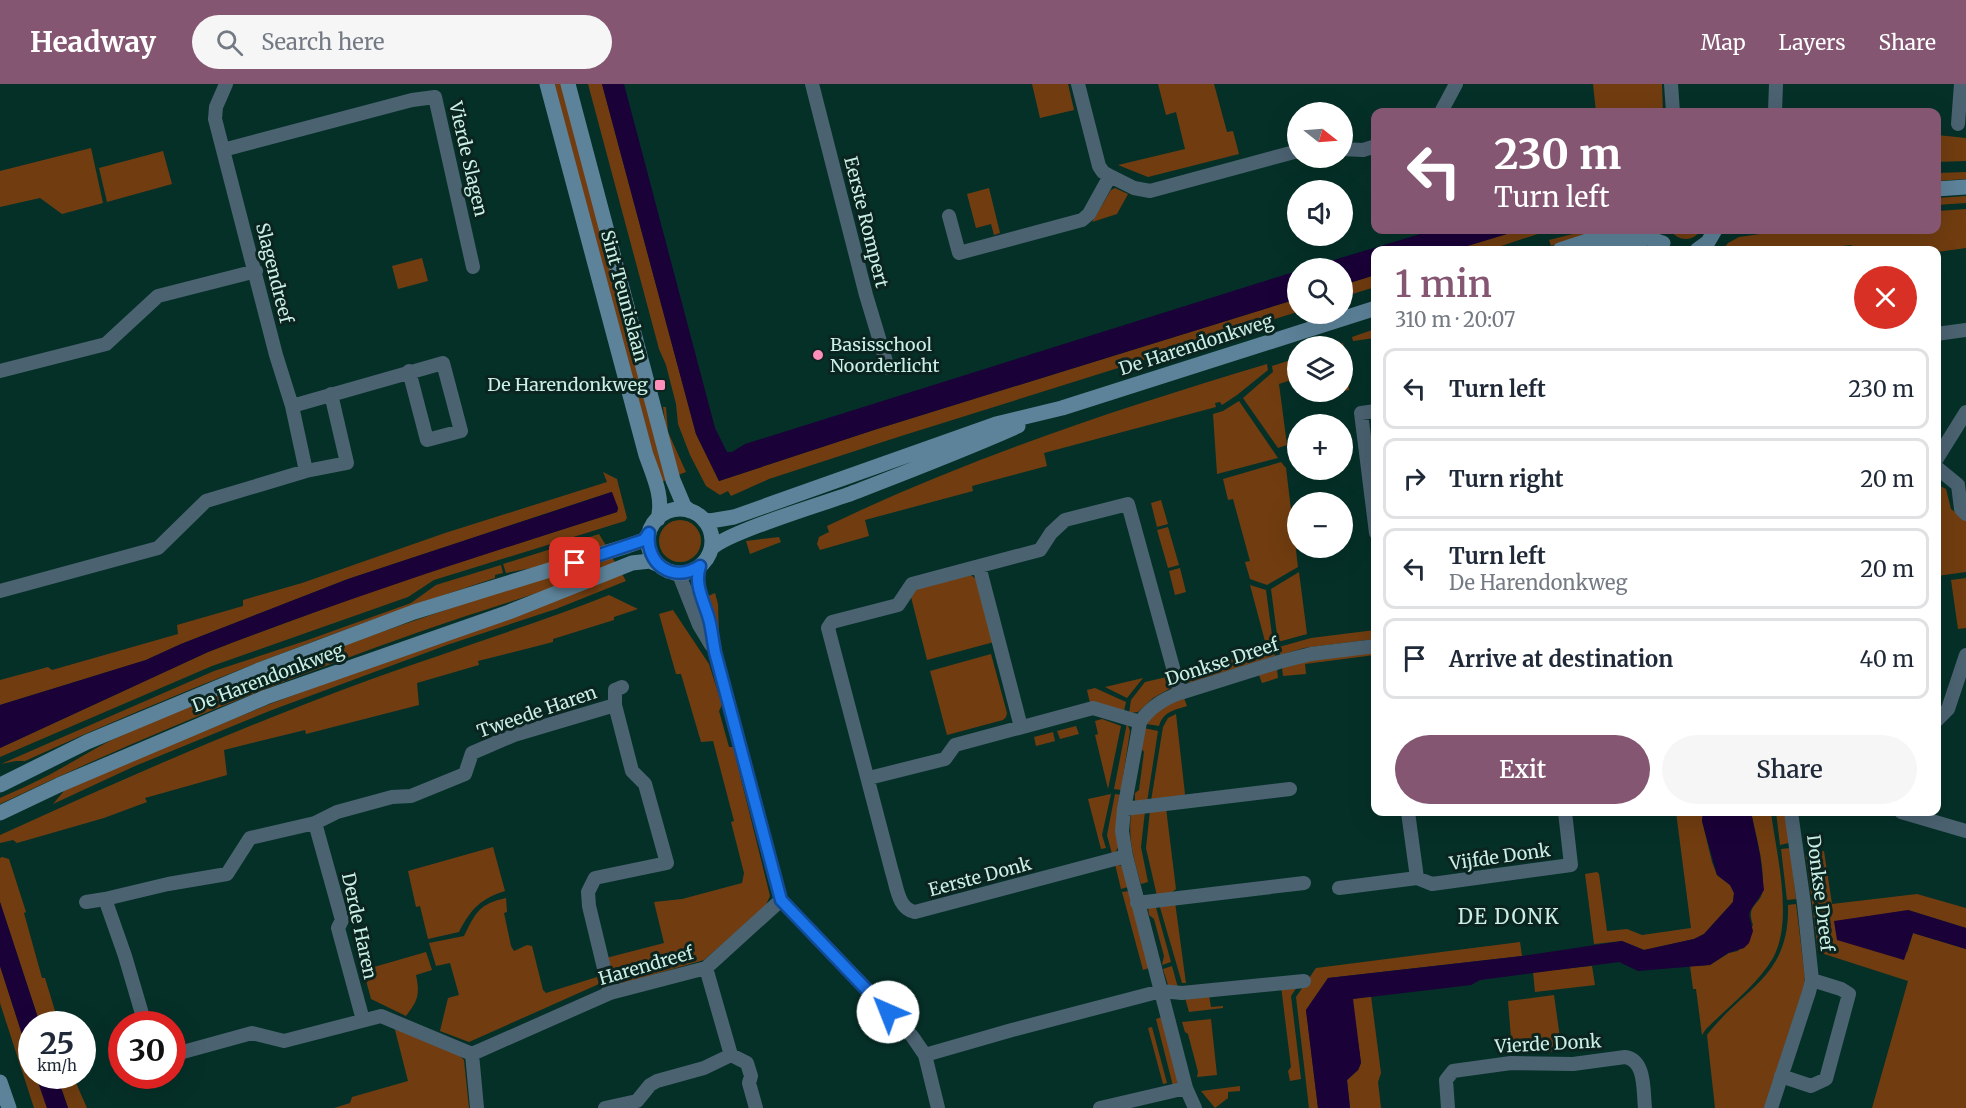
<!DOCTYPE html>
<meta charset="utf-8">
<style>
body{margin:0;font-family:Merriweather,serif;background:#f6f6f7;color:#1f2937;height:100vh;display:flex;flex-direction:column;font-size:22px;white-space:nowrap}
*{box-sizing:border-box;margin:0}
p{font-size:20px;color:#747a83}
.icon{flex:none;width:33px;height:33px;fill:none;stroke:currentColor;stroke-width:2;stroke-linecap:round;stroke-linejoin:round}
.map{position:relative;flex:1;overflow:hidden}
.sheet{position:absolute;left:1371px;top:162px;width:570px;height:570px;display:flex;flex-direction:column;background:#fff;border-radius:12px;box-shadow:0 6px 24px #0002}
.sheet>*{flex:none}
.hud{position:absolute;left:1371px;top:24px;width:570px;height:126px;border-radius:12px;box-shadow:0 6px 24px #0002;background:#845672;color:#fff;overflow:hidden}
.needle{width:39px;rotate:107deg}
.tools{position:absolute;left:1287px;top:18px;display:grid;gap:12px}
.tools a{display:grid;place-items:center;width:66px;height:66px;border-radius:50%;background:#fff;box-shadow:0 6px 24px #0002;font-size:30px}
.speed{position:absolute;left:18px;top:927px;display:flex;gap:12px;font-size:30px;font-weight:700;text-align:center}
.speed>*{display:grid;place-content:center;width:78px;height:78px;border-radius:50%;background:#fff;box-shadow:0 6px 24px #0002;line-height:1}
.speed small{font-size:15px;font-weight:400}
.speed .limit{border:9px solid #d22;background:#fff;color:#111}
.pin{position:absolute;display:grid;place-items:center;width:51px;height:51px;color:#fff;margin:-26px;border-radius:12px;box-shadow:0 3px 9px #0006}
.me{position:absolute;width:66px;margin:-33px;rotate:316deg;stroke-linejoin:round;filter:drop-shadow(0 0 4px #0008)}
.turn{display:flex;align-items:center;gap:21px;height:126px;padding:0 24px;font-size:27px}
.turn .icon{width:78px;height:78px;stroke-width:2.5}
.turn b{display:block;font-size:42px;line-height:51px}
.round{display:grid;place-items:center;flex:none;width:63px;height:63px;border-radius:32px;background:#f6f6f7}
.headline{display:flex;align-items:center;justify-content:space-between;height:102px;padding:0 24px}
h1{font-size:36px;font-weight:600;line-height:45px;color:#845672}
.action{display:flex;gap:12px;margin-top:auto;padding:12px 24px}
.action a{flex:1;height:69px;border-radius:36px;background:#845672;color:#fff;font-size:24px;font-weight:600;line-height:69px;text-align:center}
.action a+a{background:#f6f6f7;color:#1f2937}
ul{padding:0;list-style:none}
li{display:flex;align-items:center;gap:18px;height:81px;margin:0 12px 9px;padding:0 12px;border:3px solid #e0e1e3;border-radius:12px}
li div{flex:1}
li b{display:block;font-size:22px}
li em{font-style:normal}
header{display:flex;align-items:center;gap:36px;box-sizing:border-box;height:84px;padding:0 30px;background:#845672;color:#fff}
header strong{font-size:28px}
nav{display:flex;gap:33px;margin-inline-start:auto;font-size:21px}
.search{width:420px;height:54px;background:#f6f6f7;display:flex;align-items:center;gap:15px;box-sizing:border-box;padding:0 21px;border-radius:33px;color:#747a83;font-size:22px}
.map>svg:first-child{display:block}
.green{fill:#713d10}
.water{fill:#1a0138}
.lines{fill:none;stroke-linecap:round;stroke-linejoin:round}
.street{stroke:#4b6271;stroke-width:14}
.secondary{stroke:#5d839a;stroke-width:15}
.route-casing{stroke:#114b97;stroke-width:15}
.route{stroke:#1a73e8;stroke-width:10}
.poi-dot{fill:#ff8eba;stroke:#0c241f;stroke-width:2}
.labels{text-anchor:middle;stroke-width:6;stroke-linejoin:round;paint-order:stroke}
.street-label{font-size:18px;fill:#caefe4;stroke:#0c241f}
.poi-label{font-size:18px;fill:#caefe4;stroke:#0c241f;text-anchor:start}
.neighbourhood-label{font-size:20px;letter-spacing:1.5px;fill:#caefe4;stroke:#0c241f}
</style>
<header>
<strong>Headway</strong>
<div class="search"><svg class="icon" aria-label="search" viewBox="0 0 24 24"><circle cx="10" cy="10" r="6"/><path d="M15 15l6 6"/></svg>Search here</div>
<nav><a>Map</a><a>Layers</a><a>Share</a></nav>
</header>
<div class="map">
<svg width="1966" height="1024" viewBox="0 0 1966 1024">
<rect width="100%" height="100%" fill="#053028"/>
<path class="green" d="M552,0H563L669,395L661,398Z
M588,0H602L696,350L719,397L877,345L1297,215V228L898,353L769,395L731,412L728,407L720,411L706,402L690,371L678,340L676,320L666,281L659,265Z
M1032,0H1068L1074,26L1040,34Z
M1158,0H1214L1227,48L1233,47L1239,70L1148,93L1118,81L1185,65L1176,28L1166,31Z
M1593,0H1662L1663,28H1596Z
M1937,51L1966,54V77L1937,78Z
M91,64L103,119L62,130L40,114L0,123V87Z
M163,67L172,100L107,118L99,84Z
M1966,88V95L1937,97V89Z
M989,104L1000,149L994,151L991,140L976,144L967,110Z
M1115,104L1128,110L1117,130L1092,138L1111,106Z
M1966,112V119L1937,121V114Z
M1966,125V164L1937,168L1891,165L1859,166L1851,161L1810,166H1722L1728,159L1739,153L1788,146H1936L1937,127Z
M1520,146H1550L1489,166H1454Z
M1589,146H1602L1551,162L1549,156Z
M1670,146H1701C1693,158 1679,158 1670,146Z
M422,174L428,197L398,205L392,182Z
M1375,191V203L1343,213V201Z
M1375,245V254L1353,257L1352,253Z
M1343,259L1349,306L1343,307L1342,262H1334Z
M1297,274V297L1294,295L1279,300L1287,361L1278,364L1243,314L1273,288L1272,282Z
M1267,280L1268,286L1237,311L1222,321L1220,318L1215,319L1216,323L1044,369L1047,382L972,402L973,407L865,436L869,452L820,466L817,460L819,453L829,448L827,442C968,374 1117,325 1267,280Z
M1239,317L1278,374L1217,390L1213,330L1223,327Z
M663,323H666L668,348L686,388L678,391L668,357Z
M1281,378L1286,384L1298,483L1267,501L1250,495L1245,478L1250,477L1233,415L1228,416L1223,395Z
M603,388L617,395L627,434L625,437L434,496L408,513L212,582L0,673V664L208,568L239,556L394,499L617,428L618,424L611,408L348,495L181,560L146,576L0,621V596L48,583L52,586L178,550L177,541L243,522V516L302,499L445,449L607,398Z
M1936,400L1946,405L1951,425L1966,436V488L1937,492Z
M1161,416L1168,440L1157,443L1151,419Z
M659 457a21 21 0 1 1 42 0a21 21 0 1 1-42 0Z
M1168,443L1179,481L1168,484L1157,446Z
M599,450L607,463L564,478L506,489L503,480Z
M779,453L781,458L750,470L746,457Z
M612,473L616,480C552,506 485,525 419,548C277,598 136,655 0,720V714C16,707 33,699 49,691C75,677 99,661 125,650C283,579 447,523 612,473Z
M501,481L503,489L495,491V494C335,546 178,607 25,677H16L1,680L214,587L305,557L411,519L436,501Z
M1180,484L1186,508L1175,511L1169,487Z
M621,488L626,497L556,525L447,561L272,626L135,682L53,720L64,707L133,676L270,620Z
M1299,488L1307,550L1278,558L1271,505Z
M971,491L977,496L994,558L927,576L911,513L916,505Z
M1966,494V544L1958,545L1951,496Z
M1250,501L1266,506L1273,559L1266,561Z
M715,509L718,520L719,551L706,513Z
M609,511L638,525L614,533V536L553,555V558L478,577L479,581L417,599L419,621L306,650L305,646L224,666L227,691L145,714L147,718L104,734L17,759L13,756L0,759V751L9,747C127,693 246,641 369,596C449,567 530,542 609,511Z
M673,526L709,580L722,621L719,627L729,663H733L770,812L765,823L704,876L621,900L613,897L606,874L664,859L654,818L682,815L742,799L744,789L731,738L734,737L713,657L701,658L681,590H676L659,530Z
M1375,546V555L1304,564L1280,571L1279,563L1311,554Z
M1274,564L1275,572L1189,599L1183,597L1180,589Z
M1375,568V571L1305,580L1306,590L1283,592L1282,584L1310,576Z
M991,570L1007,629L1006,633L1003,636L947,651L930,587Z
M1277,585L1278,594L1262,599L1259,591Z
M1171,592V604L1153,614L1138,628L1129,629L1131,616L1145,598Z
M1143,594L1127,614L1105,603Z
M1095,604L1126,618L1124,627L1090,619L1087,606Z
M1184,614L1187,622C1174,626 1163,628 1159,642L1146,640C1156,626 1169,620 1184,614Z
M1176,630L1185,710L1182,714L1151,717L1163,643L1168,634Z
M1102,635L1121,642L1108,705L1095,651L1098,650L1095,637Z
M1127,639L1130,647L1121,706L1114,705Z
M1076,642L1079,650L1060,655L1057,647Z
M1144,644L1158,647L1147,718H1135V709L1139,706L1144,668L1141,664Z
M1053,648L1055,657L1036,662L1034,653Z
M1111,710L1102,751L1106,764L1101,765L1088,715Z
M1115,710L1121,711L1116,750L1118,763L1115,769L1112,770L1107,751Z
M1166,724L1176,805L1170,810L1157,812L1146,764L1150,726Z
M1145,727L1141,763L1148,798L1141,800C1134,775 1128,757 1131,730Z
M1676,728H1703L1702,737L1712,778L1717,791L1730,801L1734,809L1733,818L1704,850L1694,855L1644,866L1622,857L1594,860L1585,790L1597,788L1599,790L1607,847L1627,845L1642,851L1691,844Z
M1751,728H1771C1776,769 1794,836 1773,874C1757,901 1728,923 1706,945L1702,951L1696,905H1693L1690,882L1710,881L1729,869L1738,867L1753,841C1745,818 1763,822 1763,803C1764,778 1756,752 1751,728Z
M1776,728H1785L1789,759L1780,761Z
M493,763L505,807C480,815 471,825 459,848L428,855L420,822L416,823L408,787Z
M1790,764L1796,815L1787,816L1781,765Z
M1824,767L1832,820L1917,810L1966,824V844L1908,826L1907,869L1913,849L1966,865V1024H1872L1908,897L1818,868L1806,770Z
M2,773L9,775L26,828L24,829L42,894H45L59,940H40L0,818V774Z
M1115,780L1122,782L1128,803L1121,805Z
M1129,807L1149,884L1143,886L1122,808Z
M506,814L507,828L504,829L511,862L514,867L527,861L532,862L543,906L546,909L597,893L599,900L469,958L440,947L448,914L459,911L450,879L436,882L429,859L464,852C476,828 479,820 506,814Z
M1175,818L1185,892L1186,899H1182L1159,820Z
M1155,820L1171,878L1162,881L1164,872L1154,835L1149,831L1148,823Z
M1796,820L1805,894L1803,905L1764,1024H1715L1707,951C1745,902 1790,893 1788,821Z
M1520,858L1522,872L1328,894L1306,926L1318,1024H1309L1296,913L1316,884Z
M426,868L432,886L416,891C420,911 418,916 406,932L371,915L364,889L360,887Z
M0,882L31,978L32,992H36L47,1024H34L0,919Z
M1172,882L1178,904L1168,901L1163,885Z
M1592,882L1595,901L1535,908L1533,888Z
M1299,900L1291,912L1301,995L1290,997L1288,987L1291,983L1281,902Z
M1209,911L1211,923L1223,922V924L1189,928L1185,914Z
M1554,911L1562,968L1512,966L1508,917Z
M1371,912L1381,989L1378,998L1381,1024H1350L1347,996L1358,986L1361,979L1352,915Z
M1162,933L1178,998L1173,1002L1156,935Z
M1211,935L1217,991L1197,993L1198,988L1188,950L1185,948L1182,938Z
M394,942L459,971L464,976L469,1024H334L350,1019L352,1013L408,997Z
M1152,943L1167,999L1163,1000L1148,944Z
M57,992H73L87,1024H68Z
M1240,1002V1007L1228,1008V1014L1215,1024L1201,1007Z"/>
<path class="water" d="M602,0H624L715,344L727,368H732L745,360L1297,187V215L877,345L719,397L696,350Z
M1434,146H1520L1454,166H1376L1375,191L1343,201L1342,184H1307Z
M612,408L618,424L617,428C479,472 342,516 208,568L0,664V621L146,576L181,560L348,495Z
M1703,728H1751L1760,771L1764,806L1750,827L1749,831L1753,847L1749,859L1744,864L1728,869L1710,881L1638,887L1619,878L1480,896L1471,901L1353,915L1361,979L1358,986L1347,996L1350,1024H1318L1306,926L1328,894L1522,872L1622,857L1644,866L1694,855L1704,850L1733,818L1734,809L1730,801L1717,791L1702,737Z
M0,818L40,940H32L31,978L0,882Z
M1908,826L1966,844V865L1913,849L1904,876L1837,856L1834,837Z
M36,992H57L68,1024H47Z"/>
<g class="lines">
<path class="street" d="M226,0L216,23L215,35L276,271L292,322L306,387
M812,0L866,211L888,284
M1671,0L1673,28
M1441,28L1456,0
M1775,28L1776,0
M1958,40L1961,0
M1342,65L1363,66L1376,62
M223,66L412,16L435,13L473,183
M1110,92L1134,104L1150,107L1298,67
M949,132L959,169L1082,136L1089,130L1110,92L1103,88L1099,82L1078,0
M1936,250L1966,246
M0,287L106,260L158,212L256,187
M292,322L443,279L461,347L427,356L409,287
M1376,327L1361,329L1376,449
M1936,376L1966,328
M1936,383L1958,401L1961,425L1966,430
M700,482C693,502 706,520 710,539C712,548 713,558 715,568L781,816L912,952L925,971L938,1024
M979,482L1021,643
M675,489L680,493L699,541L711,561
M0,507L158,464L206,417L306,387L347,379L331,310
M1936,637L1948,625L1966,571
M869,694L945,675L955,661L1093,624L1140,638
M1124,725L1290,705
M1408,728L1417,794L1432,800L1571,781L1565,728
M1901,728L1966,747
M315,739L342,836L338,844L363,936
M1126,772L915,828C898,825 897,803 892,788L828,544L832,538L898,521L912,500L1040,466L1051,449L1065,436L1128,420L1180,609
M1339,804L1417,794
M86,818L105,815
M1137,819L1304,799
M610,909L589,822L588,808L595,794L667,779L645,700L632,687L615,621V606L622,603
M145,940L125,872L105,815L168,800L227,790L250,754L315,739L337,728L392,713L411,712L465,690L472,669L514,651L615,621
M472,970L477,1024
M172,971L252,949L284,957L381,932L472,970L610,909L706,884L781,816
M731,971L747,979L751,992L749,999L756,1024
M925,971L1012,946L1161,907L1182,909L1304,897
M1781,992L1811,1002L1826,995L1849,910L1841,905L1812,896
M605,1024L637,1017L650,1001L657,997L704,984L731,971L706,884
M1100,1024L1186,1004
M1195,1024L1186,1004L1126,772L1122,747L1124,725L1140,638C1150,623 1163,615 1180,609L1279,578L1311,570L1376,562
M1448,1024L1446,996L1453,987L1511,979L1573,980L1625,973C1646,976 1643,1007 1645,1024
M1771,1024L1809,908L1812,896L1804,820L1791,728"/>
<path class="secondary" d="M547,0L646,371C653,391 664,413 658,435
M568,0L673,396L684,422L690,427
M1936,105L1966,103
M1560,166L1621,146
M1575,166L1648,154L1663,159
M1697,166L1708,158L1715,146
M648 457a32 32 0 1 1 64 0a32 32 0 1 1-64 0Z
M704,436L710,437L734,433L996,340L1062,324L1376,224
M711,465C725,449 821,420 847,411C904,389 962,367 1018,342
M0,701L87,658L259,586L414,528L627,462L644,456L649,449
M0,729L59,701L266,613L509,528L632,479L650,477L657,480
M0,998L9,1024"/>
</g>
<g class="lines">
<g class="route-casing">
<path id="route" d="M575,479L644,456L649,449C645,480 673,500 700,482C693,502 706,520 710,539C712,548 713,558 715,568L781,816L888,928"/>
</g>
<use href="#route" class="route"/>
</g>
<g class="poi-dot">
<circle cx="818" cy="271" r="6"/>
<rect x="654" y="295" width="12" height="12" rx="3"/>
</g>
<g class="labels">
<g class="street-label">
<text transform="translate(468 75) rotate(77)" y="6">Vierde Slagen</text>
<text transform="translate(866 138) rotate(76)" y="6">Eerste Rompert</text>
<text transform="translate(274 189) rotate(76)" y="6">Slagendreef</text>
<text transform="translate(624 212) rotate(75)" y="6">Sint Teunislaan</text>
<text transform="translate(1196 261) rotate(-18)" y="6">De Harendonkweg</text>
<text transform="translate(1222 578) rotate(-18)" y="6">Donkse Dreef</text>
<text transform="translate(268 594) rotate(-21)" y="6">De Harendonkweg</text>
<text transform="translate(537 628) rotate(-19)" y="6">Tweede Haren</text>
<text transform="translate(1500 773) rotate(-8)" y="6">Vijfde Donk</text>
<text transform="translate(980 793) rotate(-15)" y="6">Eerste Donk</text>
<text transform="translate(1820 809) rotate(83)" y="6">Donkse Dreef</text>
<text transform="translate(359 842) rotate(78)" y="6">Derde Haren</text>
<text transform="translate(646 882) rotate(-16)" y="6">Harendreef</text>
<text transform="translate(1548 960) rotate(-3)" y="6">Vierde Donk</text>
</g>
<g class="poi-label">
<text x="830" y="267">Basisschool<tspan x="830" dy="21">Noorderlicht</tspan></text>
<text x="648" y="307" text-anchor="end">De Harendonkweg</text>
</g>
<g class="neighbourhood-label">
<text x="1509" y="840">DE DONK</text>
</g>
</g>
</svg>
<div class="tools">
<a><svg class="needle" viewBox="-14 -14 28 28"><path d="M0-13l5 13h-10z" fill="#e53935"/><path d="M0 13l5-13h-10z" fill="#747a83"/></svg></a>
<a><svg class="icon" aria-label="sound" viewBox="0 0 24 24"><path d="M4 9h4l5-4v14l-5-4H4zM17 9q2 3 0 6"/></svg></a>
<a><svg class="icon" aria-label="search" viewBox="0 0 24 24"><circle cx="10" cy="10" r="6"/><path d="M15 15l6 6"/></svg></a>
<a><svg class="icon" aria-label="layers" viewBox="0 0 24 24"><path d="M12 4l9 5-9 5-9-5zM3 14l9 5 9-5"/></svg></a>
<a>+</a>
<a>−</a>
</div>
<div class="speed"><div>25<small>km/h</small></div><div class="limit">30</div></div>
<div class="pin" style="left:575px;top:479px;background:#d93025"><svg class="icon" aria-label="arrive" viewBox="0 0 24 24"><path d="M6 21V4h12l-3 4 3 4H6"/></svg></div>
<svg class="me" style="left:888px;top:928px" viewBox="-20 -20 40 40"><circle r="19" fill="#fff"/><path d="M0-13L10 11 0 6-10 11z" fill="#1a73e8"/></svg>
<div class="hud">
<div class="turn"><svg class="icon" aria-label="left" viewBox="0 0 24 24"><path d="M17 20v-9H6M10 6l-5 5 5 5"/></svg><div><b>230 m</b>Turn left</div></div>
</div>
<section class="sheet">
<div class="headline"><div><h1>1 min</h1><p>310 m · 20:07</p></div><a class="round" style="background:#d93025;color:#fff"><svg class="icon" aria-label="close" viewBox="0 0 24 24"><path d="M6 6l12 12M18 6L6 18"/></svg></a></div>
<ul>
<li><svg class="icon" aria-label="left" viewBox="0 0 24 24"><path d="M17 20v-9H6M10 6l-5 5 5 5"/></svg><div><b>Turn left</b></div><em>230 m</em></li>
<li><svg class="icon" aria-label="right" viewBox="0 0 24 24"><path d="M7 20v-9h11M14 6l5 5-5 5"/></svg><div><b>Turn right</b></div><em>20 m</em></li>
<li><svg class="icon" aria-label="left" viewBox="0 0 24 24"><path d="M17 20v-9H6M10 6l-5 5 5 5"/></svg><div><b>Turn left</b><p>De Harendonkweg</p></div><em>20 m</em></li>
<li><svg class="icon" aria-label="arrive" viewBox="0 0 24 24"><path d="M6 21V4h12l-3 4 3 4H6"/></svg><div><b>Arrive at destination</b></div><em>40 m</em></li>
</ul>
<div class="action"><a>Exit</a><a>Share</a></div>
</section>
</div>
